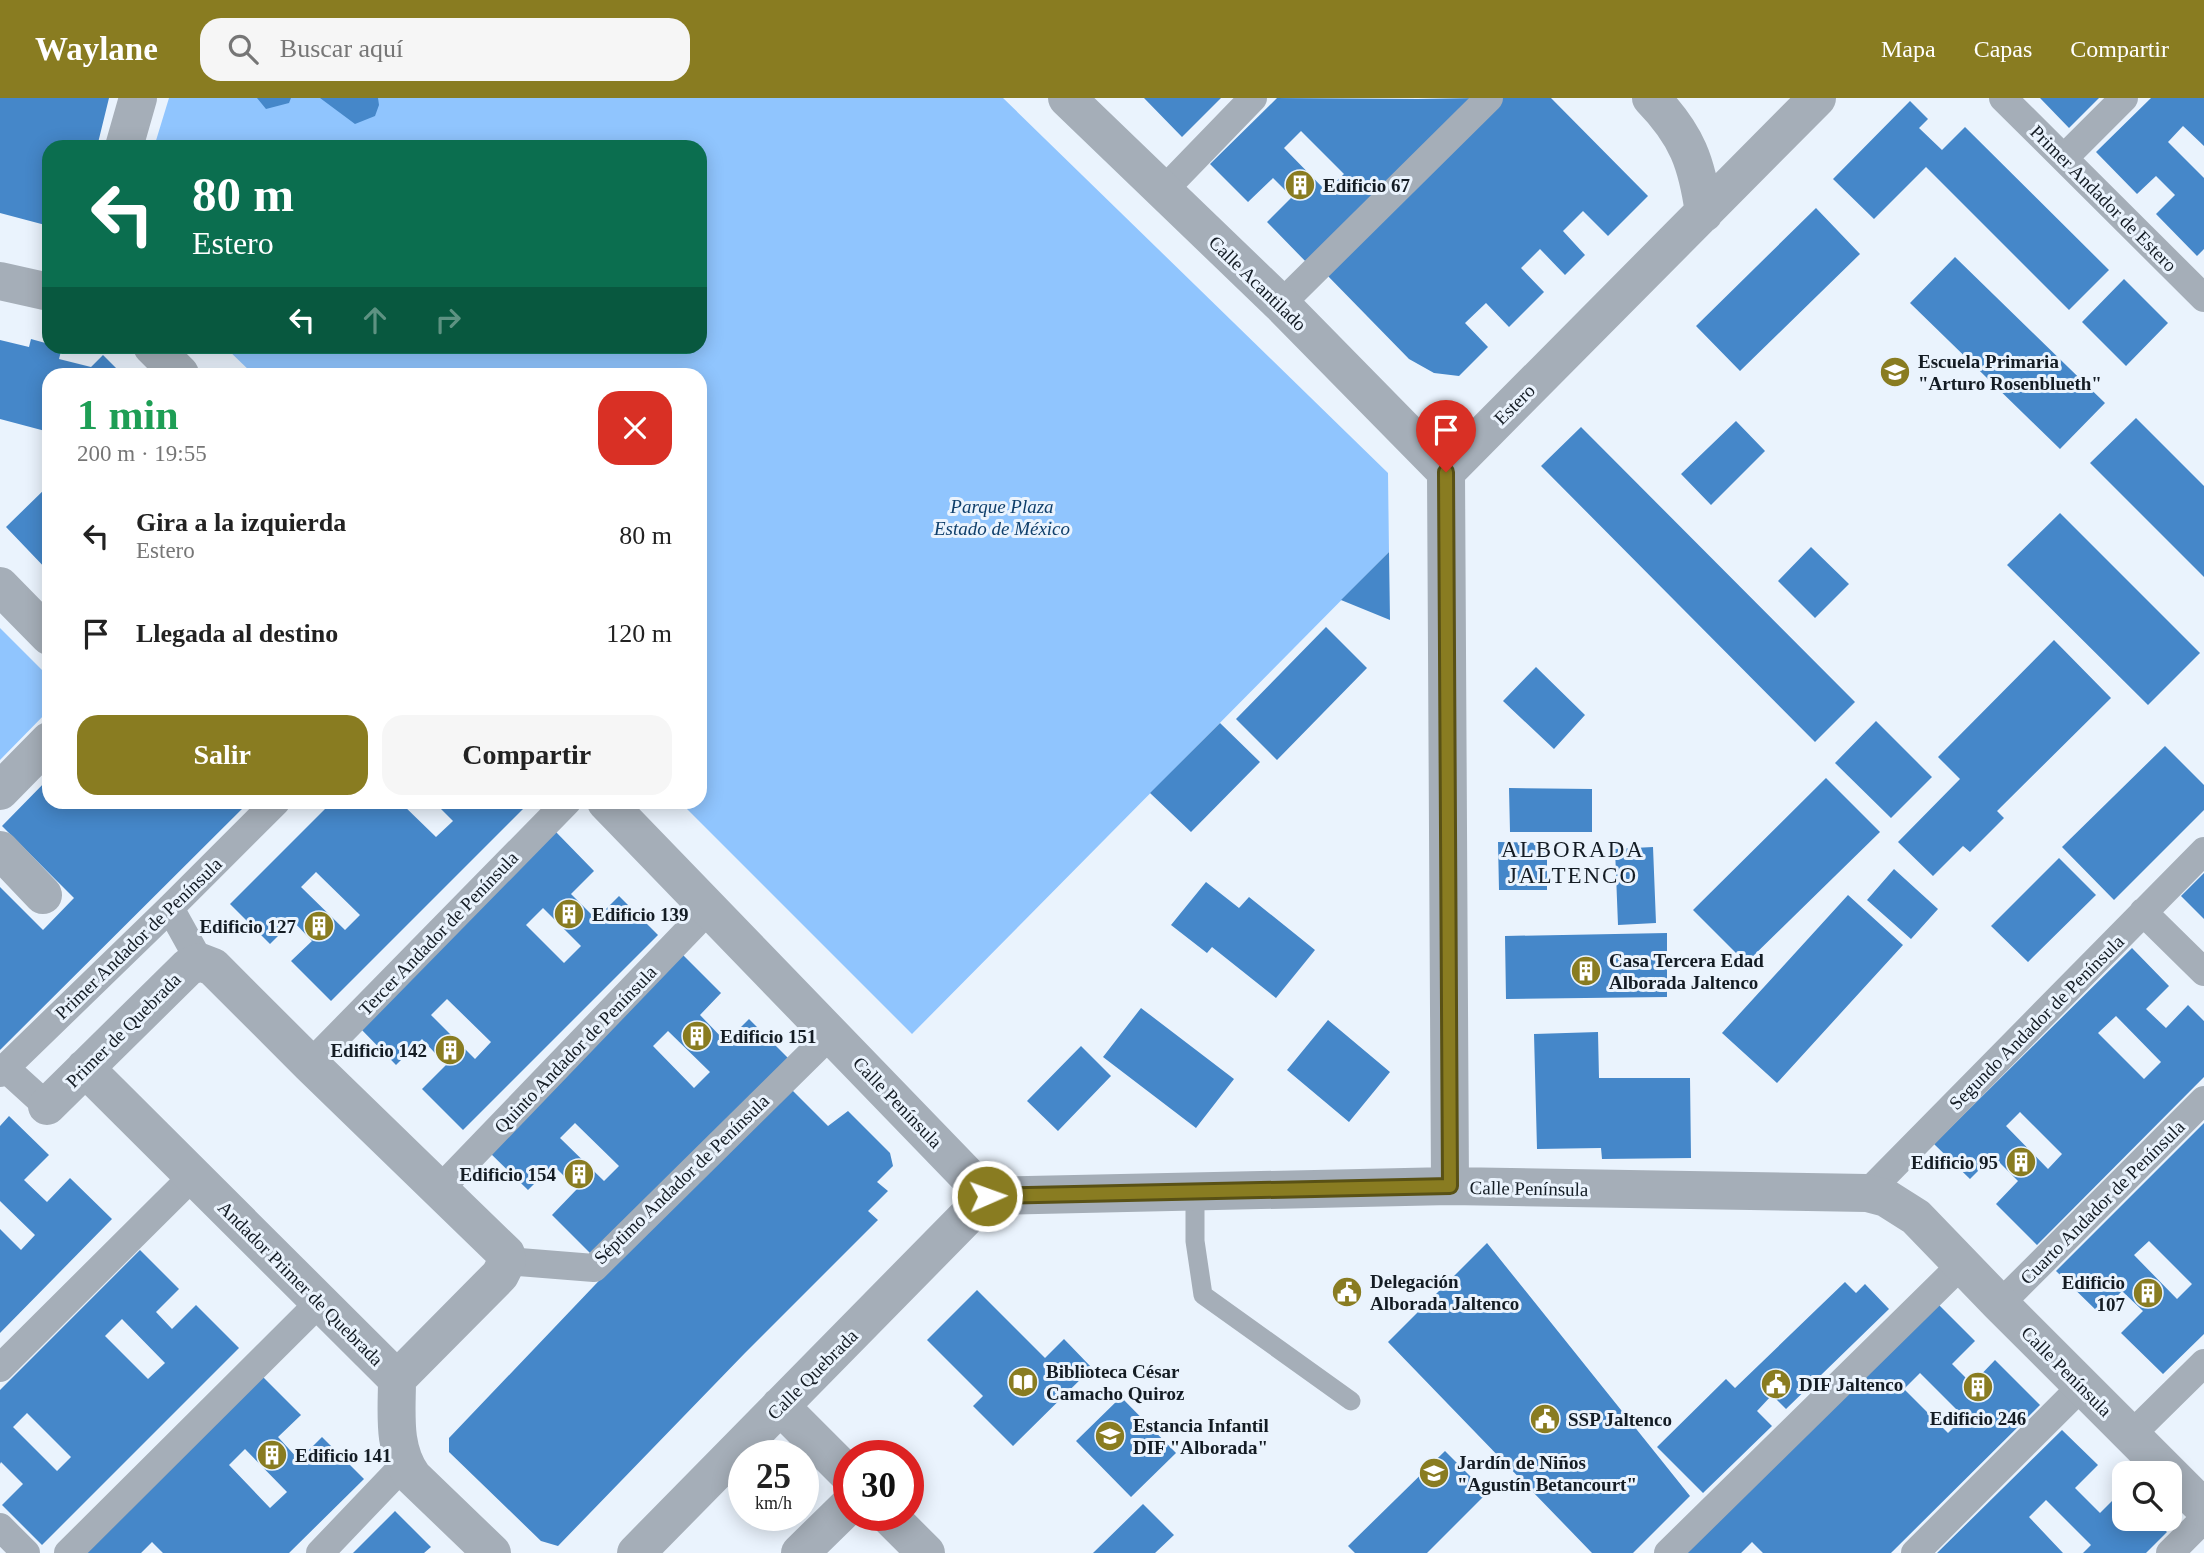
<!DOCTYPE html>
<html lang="es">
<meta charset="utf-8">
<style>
body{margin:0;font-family:Georgia,serif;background:#f6f6f6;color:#222;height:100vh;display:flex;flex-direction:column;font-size:26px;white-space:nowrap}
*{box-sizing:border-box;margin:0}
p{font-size:23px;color:#767676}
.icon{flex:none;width:38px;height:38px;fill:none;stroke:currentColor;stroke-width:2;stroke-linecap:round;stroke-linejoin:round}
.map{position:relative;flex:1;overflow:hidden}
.side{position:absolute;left:42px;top:270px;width:665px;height:441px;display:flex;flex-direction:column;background:#fff;border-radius:21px;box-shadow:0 4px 18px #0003}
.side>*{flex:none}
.hud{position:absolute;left:42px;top:42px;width:665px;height:214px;border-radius:21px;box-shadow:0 4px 18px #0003;background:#0b6e4f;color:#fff;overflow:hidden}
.buttons{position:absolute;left:2112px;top:1363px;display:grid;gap:14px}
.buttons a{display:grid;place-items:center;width:70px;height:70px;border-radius:14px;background:#fff;box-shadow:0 4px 18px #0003;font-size:35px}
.speed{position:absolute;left:728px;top:1342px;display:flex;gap:14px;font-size:35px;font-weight:700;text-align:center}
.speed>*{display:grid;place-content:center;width:91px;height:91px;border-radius:50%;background:#fff;box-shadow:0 4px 18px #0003;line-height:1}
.speed small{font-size:18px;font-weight:400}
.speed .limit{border:10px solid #d22;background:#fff;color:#111}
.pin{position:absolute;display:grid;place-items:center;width:60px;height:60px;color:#fff;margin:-72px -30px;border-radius:50% 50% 50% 0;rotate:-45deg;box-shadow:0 0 7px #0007}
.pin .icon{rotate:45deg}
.me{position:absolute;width:77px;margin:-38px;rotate:88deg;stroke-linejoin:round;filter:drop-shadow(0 0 5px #0008)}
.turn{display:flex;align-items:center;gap:24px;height:147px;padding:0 35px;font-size:32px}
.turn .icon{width:91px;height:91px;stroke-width:2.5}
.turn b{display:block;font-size:49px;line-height:60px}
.lanes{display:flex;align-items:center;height:66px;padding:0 35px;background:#0003;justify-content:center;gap:35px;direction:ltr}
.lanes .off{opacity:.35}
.round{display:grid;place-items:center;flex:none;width:74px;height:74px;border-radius:21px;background:#f6f6f6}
.head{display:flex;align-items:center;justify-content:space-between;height:119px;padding:0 35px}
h1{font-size:42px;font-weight:700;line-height:52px;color:#1e9e55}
.cta{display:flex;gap:14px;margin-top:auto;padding:14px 35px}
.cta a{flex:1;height:80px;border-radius:21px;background:#897c21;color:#fff;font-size:28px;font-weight:700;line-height:80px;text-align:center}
.cta a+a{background:#f6f6f6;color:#222}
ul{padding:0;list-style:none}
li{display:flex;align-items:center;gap:21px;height:98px;padding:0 35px}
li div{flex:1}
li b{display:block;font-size:26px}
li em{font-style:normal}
header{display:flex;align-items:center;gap:42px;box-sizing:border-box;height:98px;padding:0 35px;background:#897c21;color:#fff}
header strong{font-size:33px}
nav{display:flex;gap:38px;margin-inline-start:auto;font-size:24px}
.search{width:490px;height:63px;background:#f6f6f6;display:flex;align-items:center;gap:18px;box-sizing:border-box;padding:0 24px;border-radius:21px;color:#767676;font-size:26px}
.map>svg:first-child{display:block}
.green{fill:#90c5fe}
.building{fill:#4587c9;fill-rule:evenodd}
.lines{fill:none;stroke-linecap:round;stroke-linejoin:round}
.service{stroke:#a5aeb8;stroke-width:19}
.pedestrian{stroke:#a5aeb8;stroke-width:28}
.minor{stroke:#a5aeb8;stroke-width:38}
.route-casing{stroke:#595115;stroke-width:18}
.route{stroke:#897c21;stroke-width:12}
.labels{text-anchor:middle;stroke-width:6;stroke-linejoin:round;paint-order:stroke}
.poi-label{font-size:19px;font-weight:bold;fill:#141c24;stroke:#eaf3fd;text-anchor:start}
.street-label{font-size:19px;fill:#141c24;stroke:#eaf3fd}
.park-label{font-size:19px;font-style:italic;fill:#0f3f6b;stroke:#eaf3fd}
.quarter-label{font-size:23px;letter-spacing:2px;fill:#141c24;stroke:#eaf3fd}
</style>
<header>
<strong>Waylane</strong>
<div class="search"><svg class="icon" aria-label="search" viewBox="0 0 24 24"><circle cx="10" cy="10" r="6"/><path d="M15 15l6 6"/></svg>Buscar aquí</div>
<nav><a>Mapa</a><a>Capas</a><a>Compartir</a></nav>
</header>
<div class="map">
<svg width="2204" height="1455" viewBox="0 0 2204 1455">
<rect width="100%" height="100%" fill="#eaf3fd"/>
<path class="green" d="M169,0H1003L1388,375L1389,454L912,936L680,704H700V276H253L225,249L700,248V49H154Z
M0,530L49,579V612L0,662Z"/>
<path class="building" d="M0,0H109L97,49H49V128L0,115Z
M257,0H291L289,5L266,11Z
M320,0H378L379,7L375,18L355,26Z
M1144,0H1221L1182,39Z
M1277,0L1418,1L1478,0L1309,167L1267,124L1292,99L1273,80L1248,104L1210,66ZM1301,33L1344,76L1326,93L1284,50Z
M1502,0H1551L1648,98L1608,138L1583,113L1563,133L1585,157L1565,177L1540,151L1521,170L1544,194L1509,229L1486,205L1465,225L1488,249L1459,278L1434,275L1409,261L1324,174Z
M2040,0H2099L2069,30Z
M2151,0H2204V48L2183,28L2168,44L2204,80V151L2197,158L2156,116L2175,97L2156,78L2137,96L2096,54Z
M1910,3L1928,21L1919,30L1942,52L1965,29L2109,172L2069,212L1926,69L1874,121L1833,81Z
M1816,110L1860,156L1740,273L1696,228Z
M1955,159L2105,305L2060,351L1910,205Z
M2124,181L2168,225L2126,268L2082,224Z
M31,241L49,246V248L62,249L59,261L91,269L103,257L122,276H49V334L0,321V242L29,249Z
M2136,320L2204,388V479L2090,365Z
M1736,323L1765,353L1711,407L1681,376Z
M1581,329L1855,604L1815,644L1541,368Z
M49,387V474L6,429Z
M2060,415L2200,555L2148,607L2007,467Z
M1811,449L1849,486L1815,520L1778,483Z
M1389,454L1390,522L1341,502Z
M1326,529L1367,570L1277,662L1236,621Z
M2054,542L2111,600L1997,713L2004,720L1970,754L1963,748L1933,778L1898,744L1960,681L1938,659Z
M1536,569L1585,617L1554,651L1503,603Z
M1876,623L1932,679L1891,720L1835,665Z
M1220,625L1260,664L1191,734L1150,695Z
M2165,648L2204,687V712L2114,802L2062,749Z
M49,680V704H249L0,952V789L43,832L74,800L2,728Z
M1826,680L1880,734L1746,865L1693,812Z
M1509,690L1592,691V734H1510Z
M332,704H400L436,739L453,723L434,704H523L527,707L331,903L291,863L312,843L293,823L270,846L230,806ZM316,774L360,817L345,832L301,789Z
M556,734L594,773L571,796L596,821L619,798L658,837L463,1032L422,991L446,967L422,941L396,967L360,930ZM543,810L581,848L564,865L526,827ZM447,901L491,944L475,961L431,917Z
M1498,744L1547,745V792H1499Z
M1653,749L1656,825L1618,827L1615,751Z
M2059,760L2096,797L2028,864L1991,828Z
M1894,771L1938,811L1911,841L1867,802Z
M2204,775V821L2181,798Z
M1206,784L1239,810L1249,799L1315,852L1276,900L1212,849L1207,855L1171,827Z
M1848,797L1903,847L1777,985L1722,935Z
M1667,835V899L1506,901L1505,838Z
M2132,850L2169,888L2146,911L2166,930L2188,907L2204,923V979L2037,1147L1996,1106L2018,1083L1993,1058L1970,1081L1934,1046ZM2116,918L2161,964L2144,981L2098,935ZM2020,1014L2062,1056L2048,1071L2006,1028Z
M683,857L721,895L700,917L726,944L749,921L791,963L594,1159L552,1117L577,1091L553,1067L528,1092L488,1053ZM668,933L710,974L694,990L653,948ZM575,1025L619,1068L604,1083L560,1040Z
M1141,910L1234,981L1196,1030L1103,959Z
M1328,922L1390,974L1349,1024L1287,972Z
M1598,934L1599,980H1690L1691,1060L1602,1061L1601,1050L1537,1051L1534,936Z
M1081,948L1111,978L1058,1033L1027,1003Z
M789,989L828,1028L848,1013L890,1055L893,1068L877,1084L888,1093L868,1113L878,1122L745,1255L558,1448L541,1443L449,1354V1340L634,1146Z
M9,1018L49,1057L24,1082L47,1104L70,1080L112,1121L0,1235V1131L21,1152L35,1137L0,1103V1028Z
M2204,1025V1236L2163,1276L2121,1235L2143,1213L2122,1193L2100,1216L2056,1173ZM2149,1143L2192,1186L2177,1201L2134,1157Z
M1487,1145L1690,1398L1633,1455H1592L1388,1244Z
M140,1152L179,1191L156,1214L172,1231L196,1207L239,1250L42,1447L2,1407L23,1386L1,1364L0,1366V1292ZM122,1221L165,1265L148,1281L105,1238ZM27,1315L71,1359L57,1373L13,1329Z
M1845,1184L1856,1195L1865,1186L1889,1211L1786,1311L1772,1297L1757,1313L1772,1328L1703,1395L1657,1349L1726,1281L1735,1290Z
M977,1192L1045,1260L1064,1241L1092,1270L1013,1348L973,1308L983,1298L927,1242Z
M1938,1206L1975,1243L1952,1266L1972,1286L1995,1262L2040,1307L1891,1455H1763L1752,1444L1741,1455H1687ZM1920,1275L1964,1319L1948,1335L1904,1291Z
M261,1277L301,1317L278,1339L299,1362L322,1339L364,1381L289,1455H163L152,1444L141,1455H81ZM245,1351L287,1394L270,1410L229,1367Z
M1121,1299L1176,1355L1131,1399L1076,1343Z
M2062,1332L2098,1367L2075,1390L2100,1415L2124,1391V1421H2153L2167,1434L2146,1455H2083L2091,1447L2046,1402L2029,1419L2063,1455H1937Z
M1445,1353L1487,1395L1427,1455H1355L1348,1448Z
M1143,1406L1174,1437L1155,1455H1093Z
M395,1413L431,1449L424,1455H353Z"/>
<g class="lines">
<path class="service" d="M1195,1092V1143L1203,1197L1351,1303"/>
<path class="pedestrian" d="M2003,0L2204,200
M2064,60L2124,0
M1163,93L1253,0
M1281,206L1489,0
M170,810L200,864
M2143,814L2204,874
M310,966L567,704
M5,970L47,1008
M0,975L170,810L276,704
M439,1092L710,810
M1867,1095L2204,753
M507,1163L594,1170L832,935
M2000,1206L2204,1002
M0,1270L194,1077
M2131,1337L2204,1265
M0,1429L26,1455
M68,1455L321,1203
M320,1455L404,1367
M1668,1455L1962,1166
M1915,1455L2082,1288
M2170,1455L2204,1421"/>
<path class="minor" d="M1067,0L1281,206L1446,374
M1651,0C1687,37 1697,65 1704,115
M124,49L138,0
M0,183L49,194
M152,248L180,276
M0,488L49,538
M0,693L49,643
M606,704L987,1098L1450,1088L1867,1095L1886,1100L1916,1119L2000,1206L2204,1410
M0,752L43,797
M85,970L397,1281C397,1315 392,1350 413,1379L492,1455
M47,1008L188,869L200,864L213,869L310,966L506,1156L507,1163L500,1177L397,1281
M1450,1088L1446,374L1817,0
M780,1308L849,1377
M889,1418L926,1455
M636,1455L987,1098
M800,1455L849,1407"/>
</g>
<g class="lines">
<g class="route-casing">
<path id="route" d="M987,1098L1450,1088L1446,374"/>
</g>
<use href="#route" class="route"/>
</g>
<defs>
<g id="building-disc" transform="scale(1.575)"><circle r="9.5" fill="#897c21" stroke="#eaf3fd"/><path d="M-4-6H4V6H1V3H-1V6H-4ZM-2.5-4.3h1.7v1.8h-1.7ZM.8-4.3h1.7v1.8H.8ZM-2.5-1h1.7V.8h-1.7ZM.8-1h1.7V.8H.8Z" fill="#fff"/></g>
<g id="school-disc" transform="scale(1.575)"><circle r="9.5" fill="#897c21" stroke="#eaf3fd"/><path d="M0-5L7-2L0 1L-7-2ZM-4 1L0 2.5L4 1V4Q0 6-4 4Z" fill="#fff"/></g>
<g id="civic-disc" transform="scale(1.575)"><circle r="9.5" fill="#897c21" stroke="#eaf3fd"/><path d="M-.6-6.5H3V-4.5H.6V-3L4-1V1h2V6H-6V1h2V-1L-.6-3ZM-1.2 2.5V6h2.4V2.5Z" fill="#fff"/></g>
<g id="library-disc" transform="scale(1.575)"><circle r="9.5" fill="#897c21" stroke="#eaf3fd"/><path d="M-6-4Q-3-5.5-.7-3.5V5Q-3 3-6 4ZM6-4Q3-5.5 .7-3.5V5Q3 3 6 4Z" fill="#fff"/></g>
</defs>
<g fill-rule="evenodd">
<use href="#building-disc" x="1300" y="87"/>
<use href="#school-disc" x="1895" y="274"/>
<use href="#building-disc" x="569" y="816"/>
<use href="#building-disc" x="319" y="828"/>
<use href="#building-disc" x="1586" y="873"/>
<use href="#building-disc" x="697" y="938"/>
<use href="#building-disc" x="450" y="952"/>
<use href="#building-disc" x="2021" y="1064"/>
<use href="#building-disc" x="579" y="1076"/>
<use href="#civic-disc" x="1347" y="1194"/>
<use href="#building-disc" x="2148" y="1195"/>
<use href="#library-disc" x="1023" y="1284"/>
<use href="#civic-disc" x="1776" y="1286"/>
<use href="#building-disc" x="1978" y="1289"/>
<use href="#civic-disc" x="1545" y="1321"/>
<use href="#school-disc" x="1110" y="1338"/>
<use href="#building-disc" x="272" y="1357"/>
<use href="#school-disc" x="1434" y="1375"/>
</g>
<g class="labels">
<g class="poi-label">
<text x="1323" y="94">Edificio 67</text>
<text x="1918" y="270">Escuela Primaria<tspan x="1918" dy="22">"Arturo Rosenblueth"</tspan></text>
<text x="592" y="823">Edificio 139</text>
<text x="296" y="835" text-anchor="end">Edificio 127</text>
<text x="1609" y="869">Casa Tercera Edad<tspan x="1609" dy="22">Alborada Jaltenco</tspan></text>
<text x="720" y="945">Edificio 151</text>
<text x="427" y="959" text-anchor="end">Edificio 142</text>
<text x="1998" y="1071" text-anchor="end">Edificio 95</text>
<text x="556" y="1083" text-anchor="end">Edificio 154</text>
<text x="1370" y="1190">Delegación<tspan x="1370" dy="22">Alborada Jaltenco</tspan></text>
<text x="2125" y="1191" text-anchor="end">Edificio<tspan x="2125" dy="22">107</tspan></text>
<text x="1046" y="1280">Biblioteca César<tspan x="1046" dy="22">Camacho Quiroz</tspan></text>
<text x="1799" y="1293">DIF Jaltenco</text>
<text x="1978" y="1327" text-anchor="middle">Edificio 246</text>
<text x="1568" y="1328">SSP Jaltenco</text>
<text x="1133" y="1334">Estancia Infantil<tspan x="1133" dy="22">DIF "Alborada"</tspan></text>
<text x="295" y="1364">Edificio 141</text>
<text x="1457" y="1371">Jardín de Niños<tspan x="1457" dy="22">"Agustín Betancourt"</tspan></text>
</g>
<g class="street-label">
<text transform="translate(2104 100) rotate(45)" y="7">Primer Andador de Estero</text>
<text transform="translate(1258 185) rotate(44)" y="7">Calle Acantilado</text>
<text transform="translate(1514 306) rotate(-45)" y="7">Estero</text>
<text transform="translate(438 835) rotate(-46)" y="7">Tercer Andador de Península</text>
<text transform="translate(138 840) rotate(-44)" y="7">Primer Andador de Península</text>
<text transform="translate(2036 924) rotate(-45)" y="7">Segundo Andador de Península</text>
<text transform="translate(123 932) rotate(-45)" y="7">Primer de Quebrada</text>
<text transform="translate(575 951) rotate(-46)" y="7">Quinto Andador de Península</text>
<text transform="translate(898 1004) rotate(46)" y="7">Calle Península</text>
<text transform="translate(681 1081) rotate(-44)" y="7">Séptimo Andador de Península</text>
<text transform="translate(1529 1090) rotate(1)" y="7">Calle Península</text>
<text transform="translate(2102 1104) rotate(-45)" y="7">Cuarto Andador de Península</text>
<text transform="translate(301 1185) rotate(45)" y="7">Andador Primer de Quebrada</text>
<text transform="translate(2067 1273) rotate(45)" y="7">Calle Península</text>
<text transform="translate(812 1276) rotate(-45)" y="7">Calle Quebrada</text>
</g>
<g class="park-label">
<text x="1002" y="415">Parque Plaza<tspan x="1002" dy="22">Estado de México</tspan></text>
</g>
<g class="quarter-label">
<text x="1573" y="759">ALBORADA<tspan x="1573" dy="26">JALTENCO</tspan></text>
</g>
</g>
</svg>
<div class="buttons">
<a><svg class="icon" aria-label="search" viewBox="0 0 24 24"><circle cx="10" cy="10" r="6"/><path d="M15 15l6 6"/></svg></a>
</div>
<div class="speed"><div>25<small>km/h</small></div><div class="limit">30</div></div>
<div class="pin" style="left:1446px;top:374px;background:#d93025"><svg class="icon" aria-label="arrive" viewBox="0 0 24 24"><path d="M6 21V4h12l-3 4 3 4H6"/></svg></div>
<svg class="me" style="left:987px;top:1098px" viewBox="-20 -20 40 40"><circle r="17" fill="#897c21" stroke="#fff" stroke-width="3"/><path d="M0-11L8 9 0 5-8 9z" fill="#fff"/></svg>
<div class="hud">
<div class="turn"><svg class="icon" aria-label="left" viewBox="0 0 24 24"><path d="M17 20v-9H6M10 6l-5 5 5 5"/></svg><div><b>80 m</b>Estero</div></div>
<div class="lanes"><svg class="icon" aria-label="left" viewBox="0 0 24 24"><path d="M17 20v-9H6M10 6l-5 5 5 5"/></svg><svg class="icon off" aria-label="ahead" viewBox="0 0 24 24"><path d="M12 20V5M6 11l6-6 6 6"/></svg><svg class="icon off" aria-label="right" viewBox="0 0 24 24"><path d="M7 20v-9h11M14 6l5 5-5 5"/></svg></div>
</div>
<section class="side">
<div class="head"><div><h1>1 min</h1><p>200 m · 19:55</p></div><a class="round" style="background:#d93025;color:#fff"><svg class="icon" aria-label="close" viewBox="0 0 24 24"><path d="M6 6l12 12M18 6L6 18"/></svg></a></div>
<ul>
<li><svg class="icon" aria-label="left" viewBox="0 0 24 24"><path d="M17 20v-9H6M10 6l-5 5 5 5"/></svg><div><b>Gira a la izquierda</b><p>Estero</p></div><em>80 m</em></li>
<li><svg class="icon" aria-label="arrive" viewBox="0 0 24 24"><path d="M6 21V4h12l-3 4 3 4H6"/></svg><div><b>Llegada al destino</b></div><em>120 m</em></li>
</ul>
<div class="cta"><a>Salir</a><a>Compartir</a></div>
</section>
</div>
